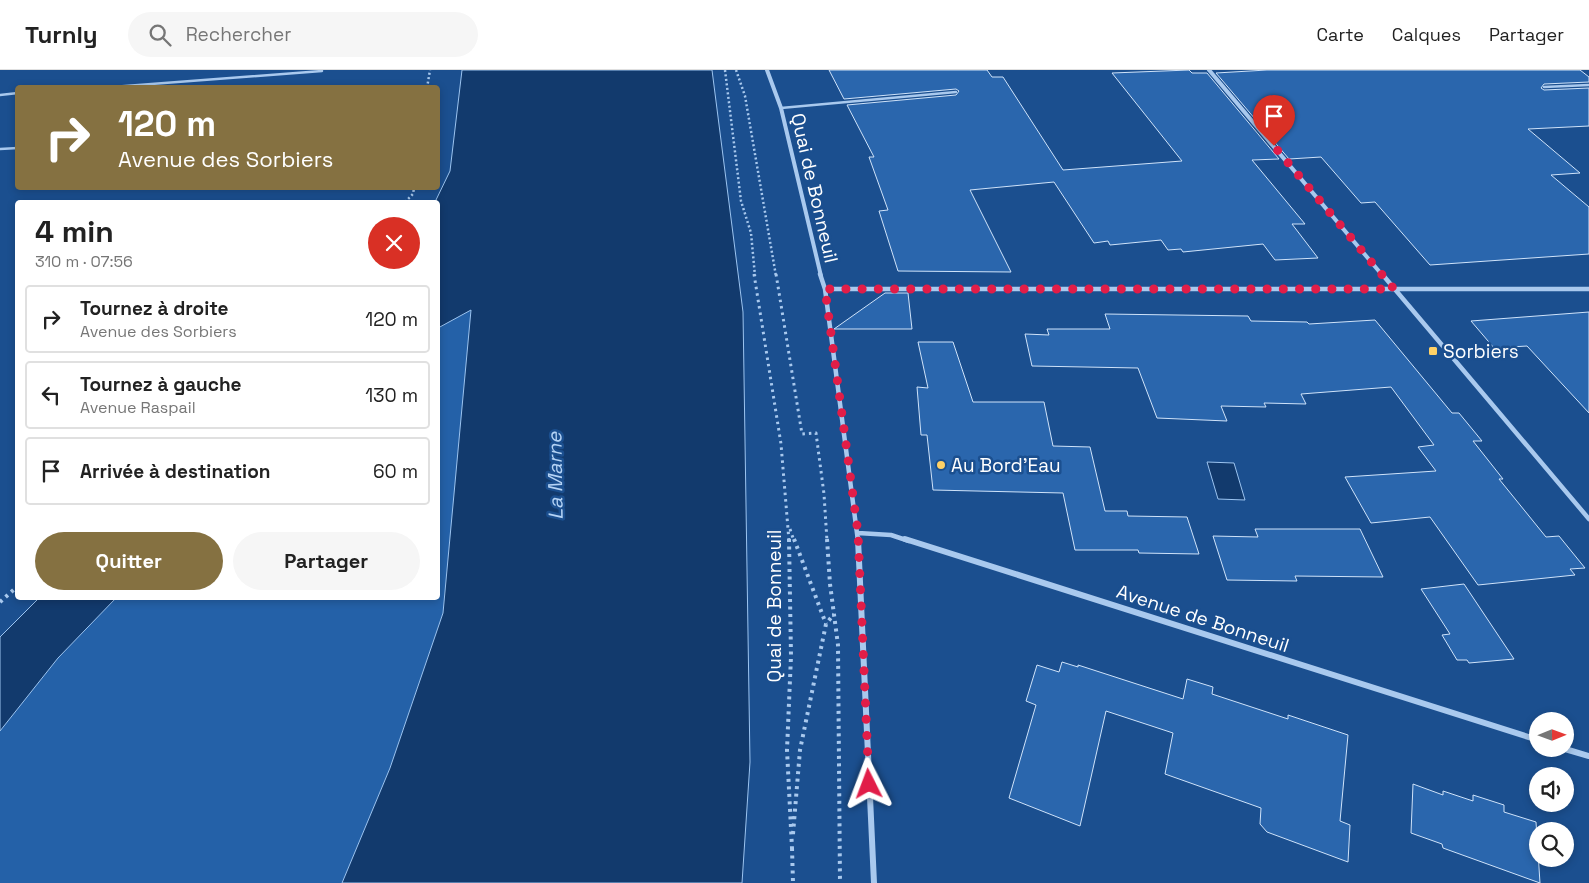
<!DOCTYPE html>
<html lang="fr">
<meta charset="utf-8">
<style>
body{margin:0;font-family:"Space Grotesk",sans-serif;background:#f6f6f6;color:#222;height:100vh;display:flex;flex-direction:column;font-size:19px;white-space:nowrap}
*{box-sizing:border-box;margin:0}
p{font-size:16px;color:#767676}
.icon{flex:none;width:28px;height:28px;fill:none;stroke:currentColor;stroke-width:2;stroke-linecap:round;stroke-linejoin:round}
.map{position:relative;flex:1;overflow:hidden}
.details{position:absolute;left:15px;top:130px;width:425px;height:400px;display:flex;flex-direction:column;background:#fff;border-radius:5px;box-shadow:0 2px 8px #0003}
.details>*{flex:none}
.hud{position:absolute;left:15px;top:15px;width:425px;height:105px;border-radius:5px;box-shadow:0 2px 8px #0003;background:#857141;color:#fff;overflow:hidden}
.needle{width:32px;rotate:89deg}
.fabs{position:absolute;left:1529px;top:642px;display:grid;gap:10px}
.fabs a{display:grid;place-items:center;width:45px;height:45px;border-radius:50%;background:#fff;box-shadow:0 2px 8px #0003;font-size:25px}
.pin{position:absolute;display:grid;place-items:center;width:42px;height:42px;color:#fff;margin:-51px -21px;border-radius:50% 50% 50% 0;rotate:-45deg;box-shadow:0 0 5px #0007}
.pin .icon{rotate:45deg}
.me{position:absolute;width:55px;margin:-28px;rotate:357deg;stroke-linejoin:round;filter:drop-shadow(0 0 4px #0008)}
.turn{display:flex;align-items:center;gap:18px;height:105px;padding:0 20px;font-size:22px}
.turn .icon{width:65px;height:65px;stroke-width:2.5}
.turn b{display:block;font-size:35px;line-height:42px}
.round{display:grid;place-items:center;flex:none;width:52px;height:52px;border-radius:26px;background:#f6f6f6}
.head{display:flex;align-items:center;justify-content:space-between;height:85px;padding:0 20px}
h1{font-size:30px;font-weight:800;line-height:38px}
.action{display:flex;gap:10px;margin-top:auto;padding:10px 20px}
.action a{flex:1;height:58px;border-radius:30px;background:#857141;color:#fff;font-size:20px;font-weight:800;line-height:58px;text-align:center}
.action a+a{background:#f6f6f6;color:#222}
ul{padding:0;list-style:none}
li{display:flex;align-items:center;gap:15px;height:68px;margin:0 10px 8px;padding:0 10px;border:2px solid #e0e0e0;border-radius:5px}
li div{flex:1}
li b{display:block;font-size:19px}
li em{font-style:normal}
header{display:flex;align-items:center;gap:30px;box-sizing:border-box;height:70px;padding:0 25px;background:#fff;border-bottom:1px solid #e0e0e0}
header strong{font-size:24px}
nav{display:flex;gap:28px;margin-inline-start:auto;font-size:18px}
.search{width:350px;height:45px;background:#f6f6f6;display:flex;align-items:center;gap:12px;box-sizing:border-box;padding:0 18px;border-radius:28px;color:#767676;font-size:19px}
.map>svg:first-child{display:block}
.green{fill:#2461a8}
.water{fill:#123a6d;stroke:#9cc4f0}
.building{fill:#2a66ad;stroke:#cfe3fa}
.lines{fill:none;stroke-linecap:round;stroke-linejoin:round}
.path-far2{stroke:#a9c9ee;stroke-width:2.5;stroke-dasharray:2 2.5;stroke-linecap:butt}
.path-far1{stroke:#a9c9ee;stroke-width:3;stroke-dasharray:2.5 4;stroke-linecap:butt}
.path{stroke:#a9c9ee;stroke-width:4;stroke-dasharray:3 4.5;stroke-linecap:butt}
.service{stroke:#a9c9ee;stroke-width:2.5}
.minor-far2{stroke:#a9c9ee;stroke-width:4}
.minor-far1{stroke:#a9c9ee;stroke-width:4.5}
.minor{stroke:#a9c9ee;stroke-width:6}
.route{stroke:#e11d48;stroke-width:9;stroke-dasharray:0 16.2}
.poi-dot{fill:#ffd166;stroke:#1b4f8f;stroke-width:2}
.labels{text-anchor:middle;stroke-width:5;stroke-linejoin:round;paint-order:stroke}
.street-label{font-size:19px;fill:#fff;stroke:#1b4f8f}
.poi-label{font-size:19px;fill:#fff;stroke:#1b4f8f;text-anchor:start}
.water-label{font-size:20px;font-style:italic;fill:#b5d3f5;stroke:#1b4f8f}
</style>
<header>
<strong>Turnly</strong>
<div class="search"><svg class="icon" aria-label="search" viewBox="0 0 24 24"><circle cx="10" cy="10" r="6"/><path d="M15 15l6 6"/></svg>Rechercher</div>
<nav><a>Carte</a><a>Calques</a><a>Partager</a></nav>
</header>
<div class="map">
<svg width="1589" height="813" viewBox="0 0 1589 813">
<rect width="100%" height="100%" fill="#1b4f8f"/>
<path class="green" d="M471,239L443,543L390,698L342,813H0V661L58,588L116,528H438V258Z"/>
<path class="water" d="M462,0H712L743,242L750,692L742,813H342L390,698L443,543L471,240L438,258V132H435L450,101Z
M1207,392L1234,393L1245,430L1218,429Z
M39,528H116L58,588L0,661V567Z"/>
<path class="building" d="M829,0H987L992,7H1003L1063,100L1182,91L1112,3L1189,0L1192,3H1207L1279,89L1252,90L1305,154H1292L1318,188L1275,190L1263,174L1183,182L1181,179L1168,180L1161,170L1110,175L1108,171L1094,173L1054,112L970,120L1011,202L898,201L879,141L888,140L869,87H874L847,35L956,25L959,21L956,19L844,29Z
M1267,0H1580L1589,7V12L1544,14L1541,18L1544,20L1589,18V56L1528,59L1580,103L1551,105L1589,137V184L1430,195L1375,132L1361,133L1321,87L1289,89L1216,3Z
M885,223H908L912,259H834Z
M1589,242V343L1527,276L1494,278L1471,251Z
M1105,244L1248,246L1251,251L1307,252L1309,254L1375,250L1452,343H1459L1482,371H1473L1503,409H1499L1546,467L1559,466L1585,498L1570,499L1575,505L1478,515L1430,447L1371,453L1345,407L1436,401L1418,377L1434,375L1391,317L1301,324L1306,334L1264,333L1266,337L1221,336L1227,351L1157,348L1138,298L1032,296L1025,264L1049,265L1047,259H1110Z
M918,272H953L973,332H1044L1053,376L1090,377L1105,441H1127L1128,446L1187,447L1199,484L1139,483L1138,480H1075L1063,423L933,420L927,365H921L917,317L928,318Z
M1255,459H1360L1383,507L1295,506L1297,511L1227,510L1213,466L1258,467Z
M1464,514L1514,589L1469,593L1467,590H1457L1442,565L1450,564L1421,519Z
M1062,592L1078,597V595L1183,629L1187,609L1213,617L1212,624L1288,649V645L1348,665L1340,751L1350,755L1348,792L1267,762L1260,754L1261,738L1165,704L1173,663L1106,641L1080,756L1009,728L1036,635L1026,631L1037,595L1059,602Z
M1413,714L1443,725V721L1473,731V725L1504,735V742L1536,752L1540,813L1443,778L1442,774L1411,763Z"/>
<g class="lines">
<path class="path-far2" d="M725,0L741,131L751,163L755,206
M736,0L745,26L776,206
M427,18L430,0
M405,132L413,124L414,118"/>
<path class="path-far1" d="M754,204L781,374L789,471
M776,204L802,364L816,363L824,424L827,471
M790,459L794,471"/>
<path class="path" d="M789,469L791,586L787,680L792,778
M794,469L826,554
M827,469L830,514L838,575L840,813
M0,532L18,516
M793,764L800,680L826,554L834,544
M792,778L793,813"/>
<path class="service" d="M1544,17L1589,15
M99,18L322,1
M0,25L18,23
M781,38L956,22
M0,79L18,78"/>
<path class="minor-far2" d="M767,0L781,38L821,206
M1209,0L1383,206"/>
<path class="minor-far1" d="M820,204L825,219L858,471
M1382,204L1589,449
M825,219H1589
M858,463L891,465L909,471"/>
<path class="minor" d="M858,469L874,813
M905,469L1538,670
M1565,679L1589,686"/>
</g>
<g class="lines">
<path class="route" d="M869,714L858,463L825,219H1394L1274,76"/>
</g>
<g class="poi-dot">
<rect x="1428" y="276" width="10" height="10" rx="2.5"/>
<circle cx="941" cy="395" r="5"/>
</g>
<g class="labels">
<g class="street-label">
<text transform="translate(815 118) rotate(77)" y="7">Quai de Bonneuil</text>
<text transform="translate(774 536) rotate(-90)" y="7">Quai de Bonneuil</text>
<text transform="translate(1203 548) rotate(18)" y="7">Avenue de Bonneuil</text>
</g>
<g class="poi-label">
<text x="1443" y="288">Sorbiers</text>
<text x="951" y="402">Au Bord'Eau</text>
</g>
<g class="water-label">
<text transform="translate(555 406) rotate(-91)" y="7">La Marne</text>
</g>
</g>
</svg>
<div class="fabs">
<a><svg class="needle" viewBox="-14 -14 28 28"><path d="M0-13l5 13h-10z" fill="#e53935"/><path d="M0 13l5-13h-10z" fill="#767676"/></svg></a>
<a><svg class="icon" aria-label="sound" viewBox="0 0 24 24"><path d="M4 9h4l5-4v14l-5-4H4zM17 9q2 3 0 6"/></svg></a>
<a><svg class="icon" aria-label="search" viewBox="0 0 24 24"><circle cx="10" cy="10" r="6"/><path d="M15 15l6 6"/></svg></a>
</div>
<div class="pin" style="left:1274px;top:76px;background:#d93025"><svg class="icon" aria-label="arrive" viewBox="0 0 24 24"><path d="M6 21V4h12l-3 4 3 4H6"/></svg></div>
<svg class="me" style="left:869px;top:714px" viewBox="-20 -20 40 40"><path d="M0-17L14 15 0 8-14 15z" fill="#e11d48" stroke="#fff" stroke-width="4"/></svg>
<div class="hud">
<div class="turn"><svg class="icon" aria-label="right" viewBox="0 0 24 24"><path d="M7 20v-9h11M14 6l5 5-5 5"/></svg><div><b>120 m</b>Avenue des Sorbiers</div></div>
</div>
<section class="details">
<div class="head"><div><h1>4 min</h1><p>310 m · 07:56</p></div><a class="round" style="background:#d93025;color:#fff"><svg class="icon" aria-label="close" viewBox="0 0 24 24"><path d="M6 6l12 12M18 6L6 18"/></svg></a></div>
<ul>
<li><svg class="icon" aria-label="right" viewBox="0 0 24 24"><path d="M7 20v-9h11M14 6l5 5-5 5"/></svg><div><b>Tournez à droite</b><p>Avenue des Sorbiers</p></div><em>120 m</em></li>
<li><svg class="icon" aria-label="left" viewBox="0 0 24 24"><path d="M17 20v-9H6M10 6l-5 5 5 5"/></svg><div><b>Tournez à gauche</b><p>Avenue Raspail</p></div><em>130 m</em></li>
<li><svg class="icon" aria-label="arrive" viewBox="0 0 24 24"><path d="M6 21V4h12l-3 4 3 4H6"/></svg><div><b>Arrivée à destination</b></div><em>60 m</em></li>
</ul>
<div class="action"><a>Quitter</a><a>Partager</a></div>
</section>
</div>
